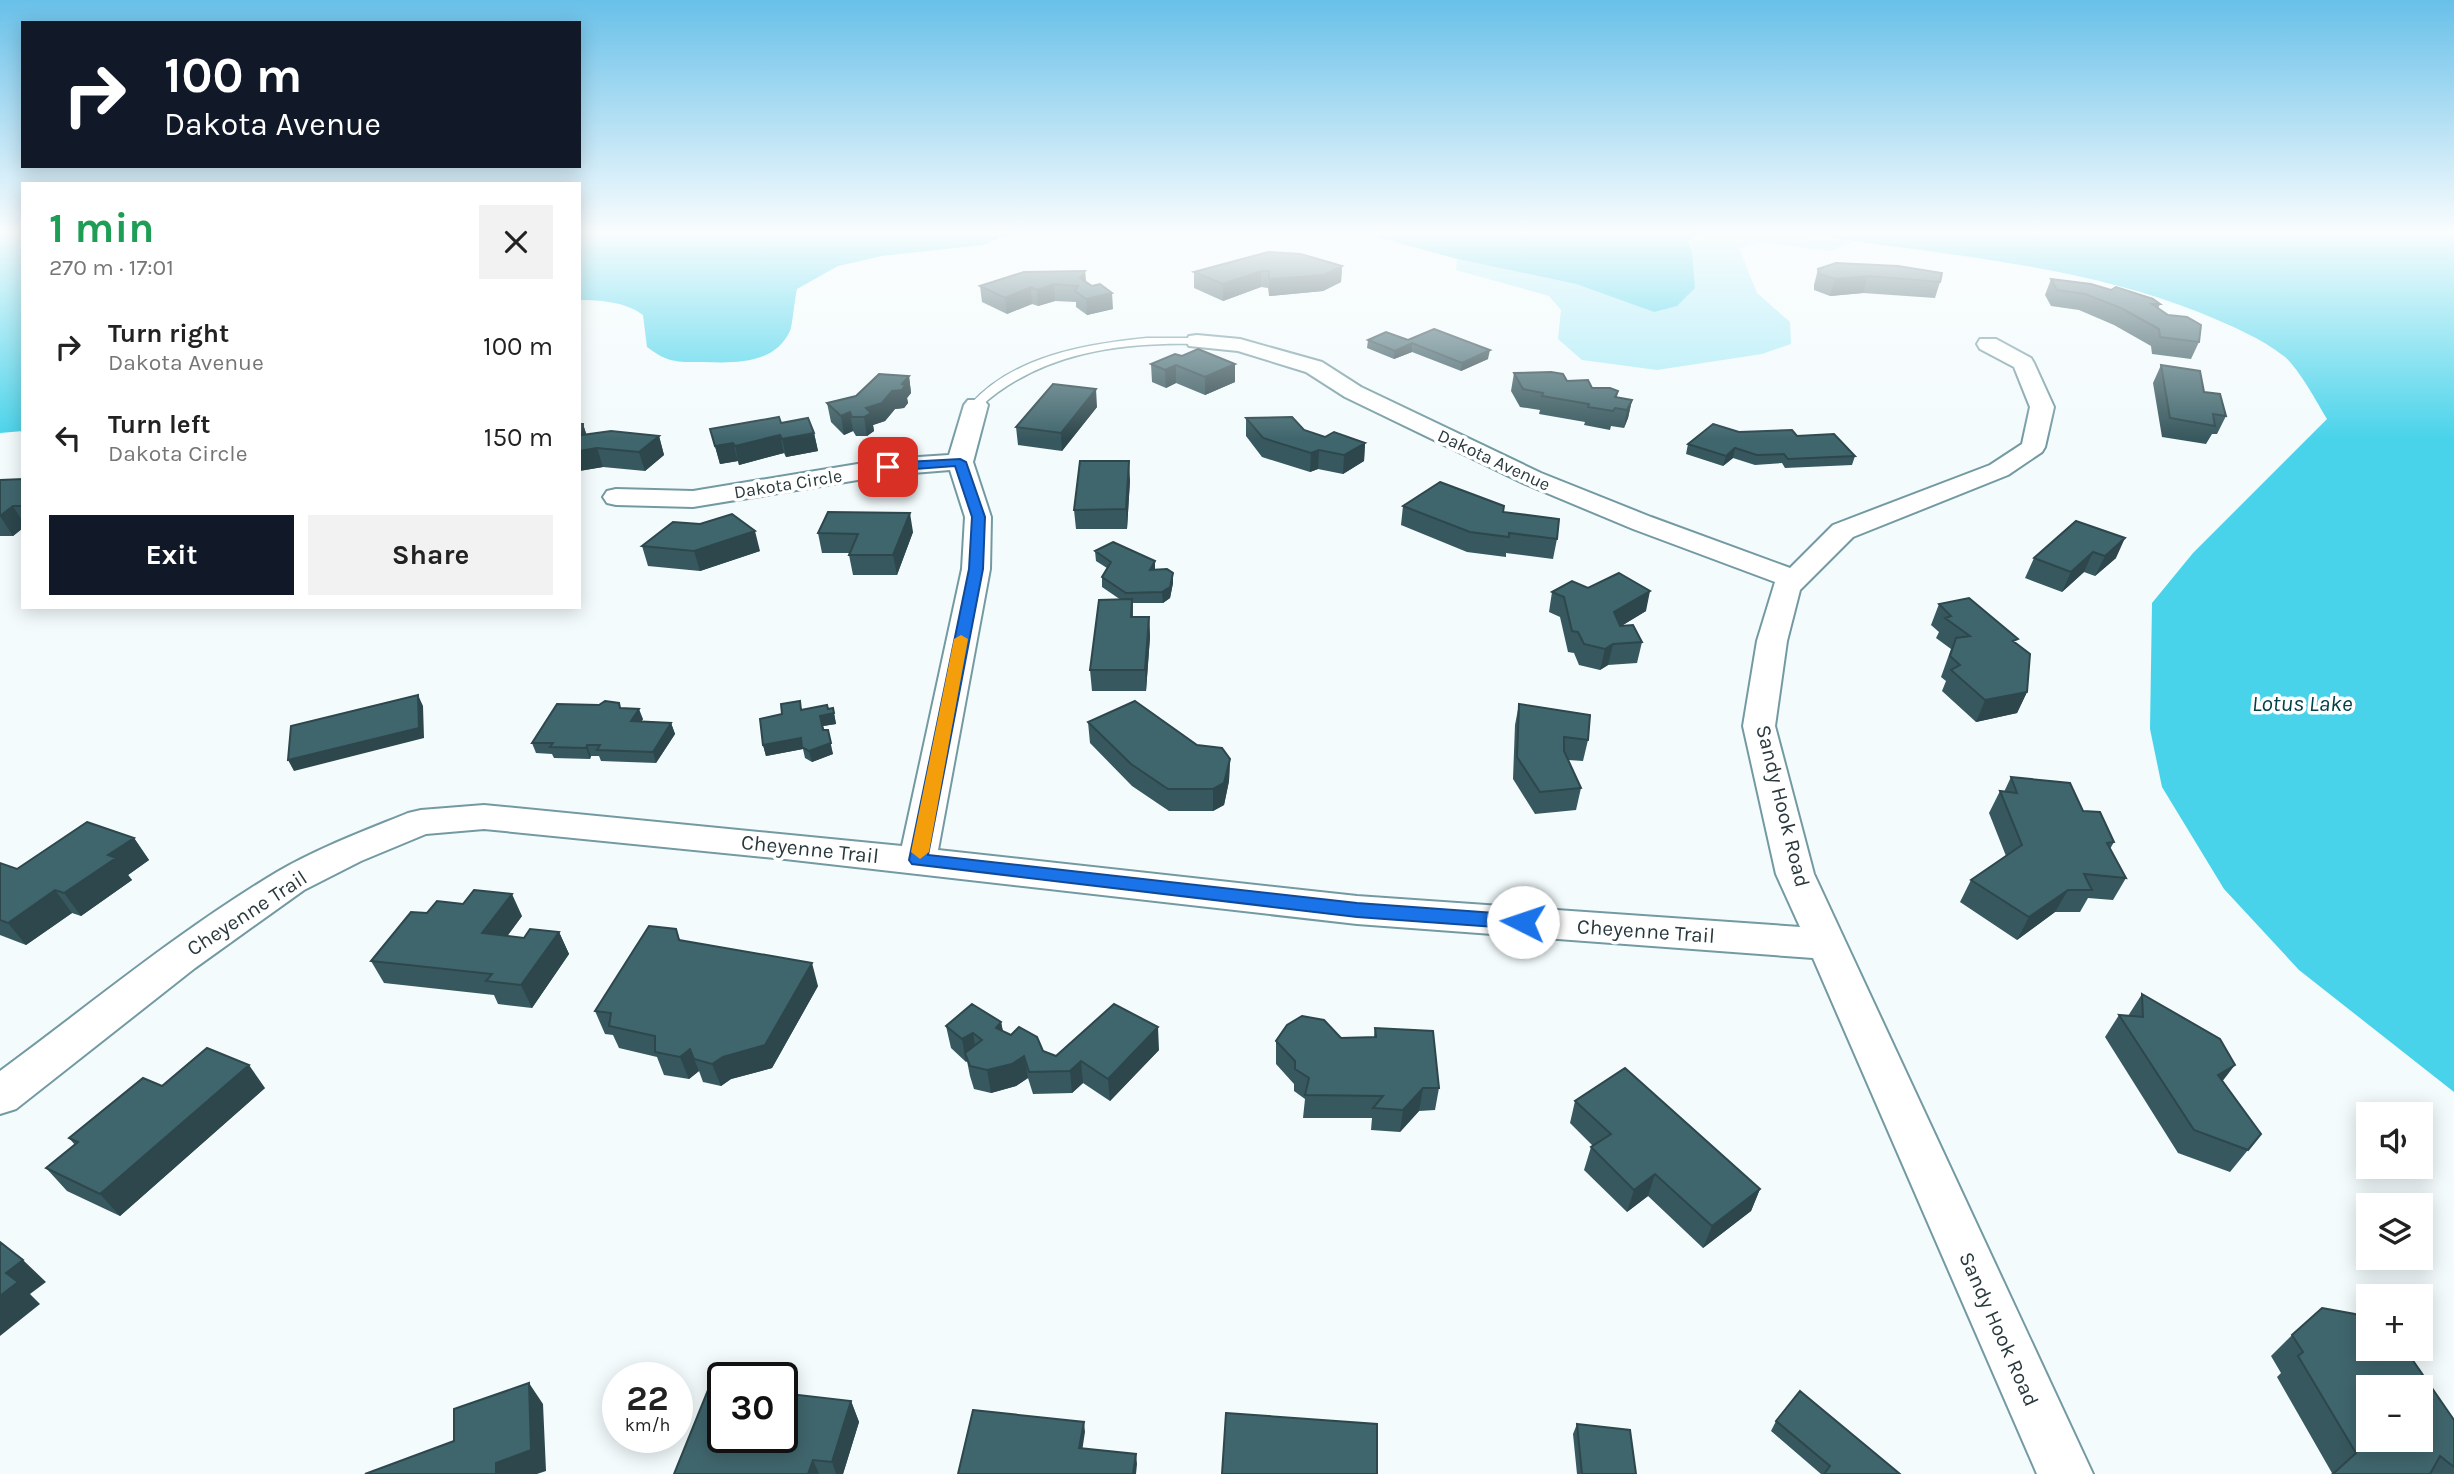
<!DOCTYPE html>
<meta charset="utf-8">
<style>
body{margin:0;font-family:Karla,sans-serif;background:#f2f2f2;color:#222;height:100vh;display:flex;flex-direction:column;font-size:26px;white-space:nowrap}
*{box-sizing:border-box;margin:0}
p{font-size:23px;color:#767676}
.icon{flex:none;width:38px;height:38px;fill:none;stroke:currentColor;stroke-width:2;stroke-linecap:round;stroke-linejoin:round}
.map{position:relative;flex:1;overflow:hidden}
.sheet{position:absolute;left:21px;top:182px;width:560px;height:427px;display:flex;flex-direction:column;background:#fff;border-radius:0px;box-shadow:0 4px 18px #0003}
.sheet>*{flex:none}
.guide{position:absolute;left:21px;top:21px;width:560px;height:147px;border-radius:0px;box-shadow:0 4px 18px #0003;background:#111827;color:#fff;overflow:hidden}
.tools{position:absolute;left:2356px;top:1102px;display:grid;gap:14px}
.tools a{display:grid;place-items:center;width:77px;height:77px;border-radius:0px;background:#fff;box-shadow:0 4px 18px #0003;font-size:35px}
.speed{position:absolute;left:602px;top:1362px;display:flex;gap:14px;font-size:35px;font-weight:700;text-align:center}
.speed>*{display:grid;place-content:center;width:91px;height:91px;border-radius:50%;background:#fff;box-shadow:0 4px 18px #0003;line-height:1}
.speed small{font-size:18px;font-weight:400}
.speed .limit{border:4px solid #111;border-radius:10px;background:#fff;color:#111}
.pin{position:absolute;display:grid;place-items:center;width:60px;height:60px;color:#fff;margin:-30px;border-radius:14px;box-shadow:0 4px 10px #0006}
.me{position:absolute;width:77px;margin:-38px;rotate:274deg;stroke-linejoin:round;filter:drop-shadow(0 0 5px #0008)}
.turn{display:flex;align-items:center;gap:24px;height:147px;padding:0 28px;font-size:32px}
.turn .icon{width:91px;height:91px;stroke-width:2.5}
.turn b{display:block;font-size:49px;line-height:60px}
.round{display:grid;place-items:center;flex:none;width:74px;height:74px;border-radius:0px;background:#f2f2f2}
.overview{display:flex;align-items:center;justify-content:space-between;height:119px;padding:0 28px}
h1{font-size:42px;font-weight:700;line-height:52px;color:#1e9e55}
.button{display:flex;gap:14px;margin-top:auto;padding:14px 28px}
.button a{flex:1;height:80px;border-radius:0px;background:#111827;color:#fff;font-size:28px;font-weight:700;line-height:80px;text-align:center}
.button a+a{background:#f2f2f2;color:#222}
ul{padding:0;list-style:none}
li{display:flex;align-items:center;gap:21px;height:91px;padding:0 28px}
li div{flex:1}
li b{display:block;font-size:26px}
li em{font-style:normal}
.map>svg:first-child{display:block}
.green{fill:#abebf7}
.water{fill:#49d3ea}
.lines{fill:none;stroke-linecap:round;stroke-linejoin:round}
.lane-casing{stroke:#739aa2;stroke-width:3}
.street-casing{stroke:#739aa2;stroke-width:4}
.lane{fill:#fff;fill-rule:evenodd}
.street{fill:#fff;fill-rule:evenodd}
.wall{fill:#37585e}
.shaded-wall{fill:#2d474c}
.building{fill:#40666d;stroke:#2d474c;stroke-width:2;fill-rule:evenodd}
.route{fill:#1a73e8;stroke:#114b97;stroke-width:2}
.slow{fill:#f59e0b}
.labels{text-anchor:middle;stroke-width:7;stroke-linejoin:round;paint-order:stroke}
.far-street-label{font-size:18px;fill:#29393d;stroke:#fff}
.street-label{font-size:21px;fill:#29393d;stroke:#fff}
.water-label{font-size:23px;font-style:italic;fill:#00414a;stroke:#fff}
</style>
<div class="map">
<svg width="2454" height="1474" viewBox="0 0 2454 1474">
<rect width="100%" height="100%" fill="#f3fbfd"/>
<path class="green" d="M1699,233H1801L1854,242L1830,251L1760,242L1739,248L1757,293L1790,322L1791,344L1762,354L1657,370L1582,360L1558,339L1561,310L1549,296L1456,270L1457,259L1576,284L1654,312L1692,252L1688,241Z"/>
<path class="water" d="M0,233H23V431L0,433Z
M579,233H1013L983,245L882,256L838,266L797,289C795,297 792,328 790,331C774,365 734,363 703,362C691,362 677,363 665,358C659,356 653,351 647,347L643,315C626,302 601,300 579,300Z
M1362,233H1699L1688,241L1692,252L1695,288L1677,306L1654,312L1576,284L1457,259Z
M1802,233H2454V1092L2299,970L2224,889L2162,787L2150,729L2152,603L2193,553L2327,419C2317,402 2299,369 2285,357C2260,337 2231,326 2201,313C2074,262 1935,255 1802,233Z"/>
<g class="lines">
<g class="lane-casing">
<path id="lane" d="M1147,338H1197L1202,341L1197,344C1119,342 1039,353 980,407L970,405C1013,356 1086,344 1147,338Z"/>
</g>
<g class="street-casing">
<path id="street" d="M1197,335L1240,339L1322,362L1361,387L1541,473L1651,517L1790,568L1833,525L1990,465L2022,444L2030,407L2014,367L1980,349L1977,344L1980,339H1996L2031,358L2034,363L2054,407L2045,447L2042,452L2008,475L1853,537L1800,590L1787,641L1775,726L1814,874L2093,1474H2037L1813,958L1357,924L785,859L484,829L426,834L361,861L304,890L195,968L16,1109L0,1114V1071C91,1004 180,930 277,872C318,848 364,831 408,813L421,810L484,805L902,846L962,569L965,517L950,470L888,475L693,507L616,505L607,503L603,497L607,491L616,489L693,491L888,459L949,455L964,405L968,400H984L988,405L973,462L991,517L990,569L938,850L1357,896L1800,927L1776,874L1743,726L1757,641L1775,582L1633,529L1523,483L1345,397L1306,372L1238,351L1189,346L1186,341L1189,336Z"/>
</g>
<use href="#lane" class="lane"/>
<use href="#street" class="street"/>
</g>
<path class="wall" d="M1342,266L1341,282L1323,291L1269,296L1268,288L1261,287L1223,301L1194,288V272Z
M1818,269L1940,282L1935,298L1863,293L1830,296L1814,290V285Z
M1085,271L1086,282L1092,286L1113,309L1087,315L1076,307V302L1055,301L1038,306L1032,304L1007,314L982,302L980,286Z
M2051,279L2160,304L2158,309L2199,342L2191,359L2152,354L2151,346L2114,325L2079,310L2051,306L2045,295Z
M1368,340H1408L1488,359L1461,371L1412,352L1394,359L1367,348Z
M1182,356L1235,364V382L1205,395L1176,383L1166,388L1152,382L1151,364Z
M2161,365L2204,392L2226,416L2217,434H2212L2206,444L2162,437L2153,383Z
M1514,373L1567,381L1592,388L1618,391L1617,397L1632,400L1628,418L1624,428L1611,426L1610,430L1584,425L1585,422L1539,414L1540,410L1520,407L1511,391Z
M909,376L911,393L907,398L908,403L904,408L895,409L885,421L873,425L874,431L867,436H856L853,431L844,435L831,422L827,403L856,396Z
M1097,407L1062,451L1018,445L1016,427Z
M1246,418L1304,430L1325,437L1365,443L1364,461L1343,474L1318,469L1310,472L1262,457L1246,436Z
M781,423L814,433L818,451L786,457L784,453L739,465L738,461L720,464L710,429Z
M583,424L586,434L659,436L664,455L645,471L603,467L579,471Z
M1739,432L1797,436L1855,456L1852,465L1785,468L1782,463L1755,465L1733,458L1723,466L1686,454L1688,444Z
M23,479V528L13,536H0V480Z
M1130,480L1127,529H1076L1074,510Z
M1403,506L1503,512L1557,539L1553,559L1506,553V557L1467,552L1401,525Z
M2076,521L2116,558L2095,576L2084,572L2062,592L2025,578L2034,558Z
M913,532L897,575H853L849,555V553H822L818,533Z
M642,546L760,551L700,571L648,566Z
M1095,551L1155,570L1173,573V583L1170,598L1163,603H1133V617H1149L1150,637L1146,691H1092L1090,670L1121,600L1102,587V577L1107,568L1096,561Z
M1552,592L1646,611L1621,626L1642,642L1637,663L1608,665L1600,670L1579,665L1574,653L1568,652L1560,617L1549,612Z
M1939,604L2016,643L2027,692L2017,713L1976,722L1942,691L1946,681L1941,677L1951,649L1936,638L1939,632L1931,625Z
M1519,704L1588,740L1583,761L1568,760L1581,788L1576,810L1535,814L1513,779L1515,725Z
M621,708L643,719L641,722L671,723L675,734L656,763L601,761L599,756H591L590,759L554,758L552,754L536,753L532,743Z
M833,708L836,724L823,726L833,754L812,762L805,758L803,749L766,756L763,745L802,709Z
M1088,722L1197,745L1230,759L1229,781L1224,805L1213,811H1169L1132,786L1090,743Z
M2011,777L2083,811L2114,842L2110,849L2126,878L2113,900L2088,898L2080,912H2055L2017,940L1960,902L1971,880L2006,856L1989,813L2000,791L2004,792Z
M134,838L149,860L128,875L132,880L81,916L72,913L26,945L0,935V863L17,869Z
M427,913L522,916L507,936L524,938L559,932L569,954L532,1008L498,1004L494,995L384,983L371,961Z
M676,929L680,940L818,986L772,1068L731,1079L721,1086L703,1082L699,1071L689,1079L664,1075L657,1057L619,1048L613,1035L605,1034L595,1011Z
M2142,994L2223,1081L2261,1134L2230,1172L2178,1153L2105,1037L2119,1015L2128,1016Z
M1001,1022L1003,1031L1043,1051L1056,1056L1159,1050L1110,1101L1083,1083L1072,1093L1033,1094L1028,1078L1016,1086L991,1093L974,1089L970,1076L967,1061L966,1062L951,1048L946,1026Z
M1375,1028L1439,1088L1435,1110L1419,1111L1400,1132L1371,1130L1372,1118H1303L1305,1099L1294,1091V1084L1276,1064V1041L1341,1038L1374,1037Z
M162,1086L265,1088L120,1216L67,1191L46,1168L75,1145L69,1138Z
M1575,1101L1760,1189L1751,1211L1703,1248L1648,1196L1627,1212L1584,1170L1591,1147L1593,1146L1570,1123Z
M2292,1335L2454,1420V1474H2331L2332,1473L2277,1377L2281,1373L2271,1356Z
M851,1401L859,1422L843,1474H674Z
M1776,1421L1900,1474H1821L1771,1431Z
M1577,1424L1636,1474H1577L1573,1434Z"/>
<path class="shaded-wall" d="M1342,266L1341,282L1323,291L1269,296V279Z
M1085,271L1086,287L1080,278Z
M1261,271V287L1223,301V284Z
M1868,276L1863,293L1830,296L1835,279Z
M1054,284L1055,301L1038,306L1037,290Z
M1031,287L1032,304L1007,314L1005,298Z
M1112,293L1113,309L1087,315L1086,299Z
M1412,343V352L1394,359L1395,351Z
M1490,350L1488,359L1461,371L1462,363Z
M1235,364V382L1205,395V377Z
M1176,365V383L1166,388L1165,370Z
M909,376L911,393L907,398L908,403L904,408L895,409L885,421L873,425L874,431L867,436L864,417L866,408L902,384Z
M1096,389L1097,407L1062,451L1061,433Z
M1632,400L1628,418L1624,428L1627,410Z
M850,412L853,431L844,435L841,416Z
M583,424L589,442L597,448L603,467L579,471V451Z
M814,433L818,451L786,457L782,439Z
M780,435L784,453L739,465L735,446Z
M659,436L664,455L645,471L639,452Z
M733,443L738,461L720,464L715,446Z
M1365,443L1364,461L1343,474L1344,455Z
M1735,448L1733,458L1723,466L1726,456Z
M1319,450L1318,469L1310,472L1311,453Z
M1129,461L1130,480L1127,529L1126,509Z
M13,506L23,522V528L13,536L0,516Z
M910,513L913,532L897,575L893,555Z
M755,531L760,551L700,571L694,551Z
M2125,538L2116,558L2095,576L2105,556Z
M2093,552L2084,572L2062,592L2071,572Z
M1155,561V571L1150,570Z
M1173,573V583L1170,598L1163,603L1162,592Z
M1650,591L1646,611L1610,633L1614,612Z
M1149,617L1150,637L1146,691L1145,670Z
M1613,644L1608,665L1600,670L1605,649Z
M2027,692L2017,713L1976,722L1985,700Z
M418,695L423,706L424,738L294,771L288,760Z
M639,709L643,719L634,732L631,721Z
M834,713L836,724L823,726L826,740L820,716Z
M671,723L675,734L656,763L653,752Z
M801,738L803,749L766,756L763,745Z
M830,740L833,754L812,762L809,751Z
M587,745L591,756L590,759L586,748Z
M1230,759L1229,781L1224,805L1213,811V789Z
M134,838L149,860L128,875L132,880L81,916L64,893L108,855Z
M55,890L72,913L26,945L8,923Z
M2068,890L2055,912L2017,940L2029,917Z
M512,894L522,916L493,956L482,933Z
M559,932L569,954L532,1008L521,985Z
M812,963L818,986L772,1068L731,1079L721,1086L712,1064Z
M1001,1022L1005,1044L996,1028Z
M1158,1027L1159,1050L1110,1101L1108,1079Z
M973,1033L977,1056L965,1053L967,1061L966,1062L962,1039Z
M690,1049L699,1071L689,1079L680,1057Z
M1024,1056L1028,1078L1016,1086L991,1093L987,1070Z
M1081,1061L1083,1083L1072,1093L1070,1071Z
M249,1065L265,1088L120,1216L100,1194Z
M2235,1065L2218,1087V1075Z
M1423,1088L1419,1111L1400,1132L1403,1110Z
M1655,1174L1648,1196L1627,1212L1634,1190Z
M1760,1189L1751,1211L1703,1248L1712,1226Z
M23,1260L46,1282L30,1294L40,1304L0,1336V1296L6,1273Z
M529,1383L543,1404L546,1471L537,1474H496V1463Z
M851,1401L859,1422L843,1474H836L832,1462Z
M1084,1422L1085,1432L1081,1458L1079,1448Z
M1136,1454L1137,1464L1136,1474H1133Z
M813,1460L819,1474H808Z"/>
<path class="building" d="M1268,252L1301,254L1342,266L1324,275L1269,279V271H1261L1223,284L1194,272Z
M1836,263L1898,266L1942,273L1940,282L1868,276L1835,279L1819,274L1818,269Z
M1085,271L1080,278L1092,286L1100,284L1112,293L1086,299L1075,291L1078,286L1054,284L1037,290L1031,287L1005,298L980,286L1024,272Z
M2051,279L2091,284L2111,290L2116,287L2153,299L2160,304H2152L2168,315L2187,317L2201,325L2199,342L2160,337L2159,329L2121,308L2085,294L2057,290Z
M1434,329L1490,350L1462,363L1412,343L1395,351L1368,340L1386,332L1408,340Z
M1198,349L1235,364L1205,377L1176,365L1165,370L1151,364L1175,354L1182,356Z
M2161,365L2200,371L2204,392L2220,394L2226,416L2213,414L2215,426L2170,418Z
M1551,372L1563,374L1567,381L1588,380L1592,388H1610L1618,391L1615,397L1632,400L1627,410L1615,408L1613,411L1588,407L1589,404L1542,396L1543,393L1523,389L1514,373Z
M879,374L909,376L902,384L905,385L902,390L892,391L882,403L866,408L871,413L864,417H852L850,412L841,416L827,403L856,396Z
M1053,384L1096,389L1061,433L1016,427Z
M779,417L781,423L808,418L814,433L782,439L780,435L735,446L733,443L715,446L710,429Z
M1292,417L1304,430L1325,437L1334,432L1365,443L1344,455L1319,450L1311,453L1263,438L1246,418Z
M579,424H583L582,435L611,431L659,436L639,452L597,448L579,451Z
M1713,424L1739,432L1792,430L1797,436L1834,434L1855,456L1788,459L1784,454L1757,455L1735,448L1726,456L1688,444Z
M1080,461H1129L1126,509L1074,510Z
M23,479V506H13L0,516V480Z
M1440,482L1504,506L1503,512L1559,519L1557,539L1509,533V537L1470,532L1403,506Z
M828,512L910,513L893,555H849L858,534L818,533Z
M732,514L755,531L694,551L642,546L673,522L700,524Z
M2076,521L2125,538L2105,556L2093,552L2071,572L2034,558Z
M1113,542L1155,561L1150,570L1167,569L1173,573L1170,587L1162,592L1126,593L1102,577L1111,562L1095,551Z
M1619,573L1650,591L1614,612L1620,626L1633,625L1642,642L1613,644L1605,649L1584,644L1578,632L1572,631L1564,597L1552,592L1572,581L1588,588Z
M1969,598L2018,639L2013,641L2030,654L2027,692L1985,700L1951,670L1960,665L1950,656L1956,638L1970,636L1945,618L1951,616L1939,604Z
M1132,599L1131,617H1149L1145,670H1090L1099,600Z
M418,695L419,728L288,760L291,726Z
M605,701L619,703L620,708L639,709L631,721L671,723L653,752L597,750L600,745H587L586,748L550,747L553,743H532L557,704L599,705Z
M800,701L801,710L827,705L828,709L833,708L834,713L820,716L823,730H828L831,743L809,751L802,747L801,738L763,745L760,719L782,714L781,704Z
M1135,701L1197,745L1222,748L1230,759L1224,783L1213,789H1168L1131,764L1088,722Z
M1519,704L1590,715L1588,740L1564,737V751L1581,788L1540,792L1517,757Z
M2011,777L2070,783L2083,811L2100,812L2114,842L2107,843L2126,878L2084,874L2092,890H2068L2029,917L1971,880L2022,845L2000,791L2017,793Z
M87,822L134,838L108,855L116,858L64,893L55,890L8,923L0,920V863L17,869Z
M474,890L512,894L482,933L524,938L530,929L559,932L521,985L486,981L492,974L371,961L411,912L427,913L437,901L463,904Z
M649,926L676,929L679,940L812,963L765,1045L723,1057L712,1064L694,1059L690,1049L680,1057L655,1052V1036L609,1026L611,1013L595,1011Z
M2142,994L2220,1039L2235,1065L2218,1075L2261,1134L2248,1150L2194,1130L2119,1015L2143,1017Z
M972,1004L1001,1022L996,1028L1011,1035L1019,1027L1037,1037L1043,1051L1056,1056L1114,1004L1158,1027L1108,1079L1081,1061L1070,1071L1029,1072L1024,1056L1012,1064L987,1070L970,1066L965,1053L982,1040L973,1033L962,1039L946,1026Z
M1302,1016L1324,1020L1341,1038L1376,1037L1375,1028L1433,1031L1439,1088H1423L1403,1110L1373,1108L1383,1096L1305,1095L1309,1078L1295,1069V1061L1276,1041L1287,1025Z
M207,1048L249,1065L100,1194L46,1168L78,1142L69,1138L143,1078L162,1086Z
M1625,1068L1760,1189L1712,1226L1655,1174L1634,1190L1591,1147L1611,1134L1575,1101Z
M0,1242L23,1260L6,1273L18,1282L0,1296Z
M2322,1308L2355,1314L2368,1321V1349H2405L2454,1420V1467L2440,1456L2430,1474H2333L2356,1453L2298,1356L2303,1352L2292,1335ZM2368,1388H2420V1440H2368Z
M529,1383L531,1450L496,1463V1474H365L454,1441V1409Z
M710,1385L723,1387V1437H782V1393L851,1401L832,1462L813,1460L808,1474H674Z
M1800,1391L1900,1474H1824L1830,1466L1776,1421Z
M973,1410L1084,1422L1079,1448L1136,1454L1133,1474H958Z
M1226,1413L1377,1424V1474H1222Z
M1577,1424L1630,1430L1636,1474H1582Z"/>
<linearGradient id="sky" x2="0" y2="1"><stop stop-color="#68c0e9"/><stop offset="0.53" stop-color="#fafdfe"/><stop offset="1" stop-color="#fafdfe" stop-opacity="0"/></linearGradient>
<rect width="2454" height="439" fill="url(#sky)"/>
<path class="route" d="M960,459L966,462L985,517L983,569L928,855L1357,903L1523,915L1530,917L1532,922L1530,927L1523,929L1357,917L912,864L909,860L969,569L972,517L955,466L888,471L882,467L888,463Z"/>
<path class="slow" d="M961,635L968,639L929,852L920,859L911,852L954,639Z"/>
<g class="labels">
<g class="far-street-label">
<text transform="translate(1494 460) rotate(25)" y="6">Dakota Avenue</text>
<text transform="translate(788 484) rotate(-9)" y="6">Dakota Circle</text>
</g>
<g class="street-label">
<text transform="translate(1783 806) rotate(76)" y="7">Sandy Hook Road</text>
<text transform="translate(810 849) rotate(6)" y="7">Cheyenne Trail</text>
<text transform="translate(247 913) rotate(-33)" y="7">Cheyenne Trail</text>
<text transform="translate(1646 931) rotate(4)" y="7">Cheyenne Trail</text>
<text transform="translate(1999 1329) rotate(66)" y="7">Sandy Hook Road</text>
</g>
<g class="water-label">
<text x="2302" y="711">Lotus Lake</text>
</g>
</g>
</svg>
<div class="tools">
<a><svg class="icon" aria-label="sound" viewBox="0 0 24 24"><path d="M4 9h4l5-4v14l-5-4H4zM17 9q2 3 0 6"/></svg></a>
<a><svg class="icon" aria-label="layers" viewBox="0 0 24 24"><path d="M12 4l9 5-9 5-9-5zM3 14l9 5 9-5"/></svg></a>
<a>+</a>
<a>−</a>
</div>
<div class="speed"><div>22<small>km/h</small></div><div class="limit">30</div></div>
<div class="pin" style="left:888px;top:467px;background:#d93025"><svg class="icon" aria-label="arrive" viewBox="0 0 24 24"><path d="M6 21V4h12l-3 4 3 4H6"/></svg></div>
<svg class="me" style="left:1523px;top:922px" viewBox="-20 -20 40 40"><circle r="19" fill="#fff"/><path d="M0-13L10 11 0 6-10 11z" fill="#1a73e8"/></svg>
<div class="guide">
<div class="turn"><svg class="icon" aria-label="right" viewBox="0 0 24 24"><path d="M7 20v-9h11M14 6l5 5-5 5"/></svg><div><b>100 m</b>Dakota Avenue</div></div>
</div>
<section class="sheet">
<div class="overview"><div><h1>1 min</h1><p>270 m · 17:01</p></div><a class="round"><svg class="icon" aria-label="close" viewBox="0 0 24 24"><path d="M6 6l12 12M18 6L6 18"/></svg></a></div>
<ul>
<li><svg class="icon" aria-label="right" viewBox="0 0 24 24"><path d="M7 20v-9h11M14 6l5 5-5 5"/></svg><div><b>Turn right</b><p>Dakota Avenue</p></div><em>100 m</em></li>
<li><svg class="icon" aria-label="left" viewBox="0 0 24 24"><path d="M17 20v-9H6M10 6l-5 5 5 5"/></svg><div><b>Turn left</b><p>Dakota Circle</p></div><em>150 m</em></li>
</ul>
<div class="button"><a>Exit</a><a>Share</a></div>
</section>
</div>
